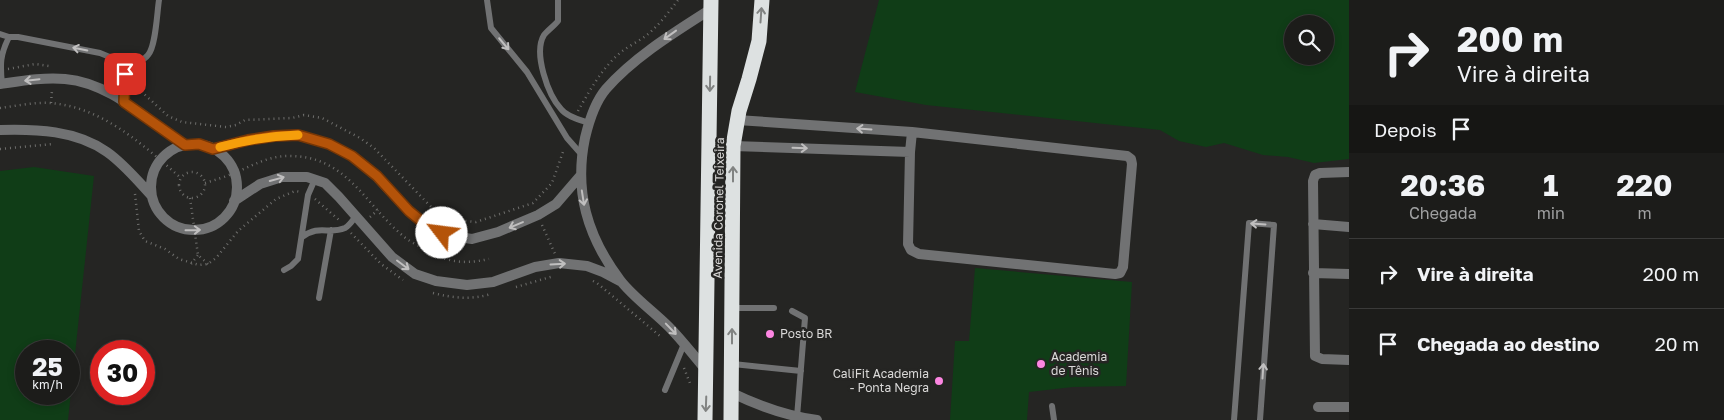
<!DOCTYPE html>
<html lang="pt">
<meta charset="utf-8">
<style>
body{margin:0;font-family:"Golos Text",sans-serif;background:#252523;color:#f1f3f6;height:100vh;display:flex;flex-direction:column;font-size:19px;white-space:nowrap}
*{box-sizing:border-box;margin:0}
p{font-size:16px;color:#a0a1a2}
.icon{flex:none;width:28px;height:28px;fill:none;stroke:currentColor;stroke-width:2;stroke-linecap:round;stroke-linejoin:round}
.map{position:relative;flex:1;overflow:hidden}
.details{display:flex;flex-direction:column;background:#1c1c1a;width:375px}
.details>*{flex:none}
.top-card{background:#1c1c1a;color:#f1f3f6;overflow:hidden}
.controls{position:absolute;left:1284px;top:15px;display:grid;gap:10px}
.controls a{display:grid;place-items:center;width:50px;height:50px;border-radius:50%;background:#1c1c1a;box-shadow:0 2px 8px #0003,0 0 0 1px #3a3a39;font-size:25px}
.speed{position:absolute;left:15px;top:340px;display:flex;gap:10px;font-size:25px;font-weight:700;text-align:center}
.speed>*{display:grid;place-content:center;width:65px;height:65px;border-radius:50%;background:#1c1c1a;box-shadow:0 2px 8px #0003,0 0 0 1px #3a3a39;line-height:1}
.speed small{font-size:12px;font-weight:400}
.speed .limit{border:8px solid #d22;background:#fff;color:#111}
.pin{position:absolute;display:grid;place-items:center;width:42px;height:42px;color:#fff;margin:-21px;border-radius:10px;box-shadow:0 2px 8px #0006}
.me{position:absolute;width:55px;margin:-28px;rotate:300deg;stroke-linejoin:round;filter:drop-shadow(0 0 4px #0008)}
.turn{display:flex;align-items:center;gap:18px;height:105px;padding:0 25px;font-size:22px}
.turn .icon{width:65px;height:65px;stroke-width:2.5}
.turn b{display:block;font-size:35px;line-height:42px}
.then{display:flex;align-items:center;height:48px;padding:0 25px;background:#0003;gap:10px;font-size:19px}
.eta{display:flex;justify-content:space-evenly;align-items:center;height:85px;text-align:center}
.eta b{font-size:30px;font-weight:700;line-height:35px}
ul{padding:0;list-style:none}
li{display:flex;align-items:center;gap:15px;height:70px;padding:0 25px;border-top:1px solid #3a3a39}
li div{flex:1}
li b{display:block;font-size:19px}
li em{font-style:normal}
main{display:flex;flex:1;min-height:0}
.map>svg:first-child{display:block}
.green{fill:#103d17;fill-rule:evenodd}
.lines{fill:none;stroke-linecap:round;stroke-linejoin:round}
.path{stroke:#6f6f6d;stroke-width:2.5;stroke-dasharray:1 4;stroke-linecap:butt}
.lane{stroke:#717273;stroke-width:6}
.street{stroke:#717273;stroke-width:10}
.highway{stroke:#dde1e1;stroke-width:15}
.oneway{stroke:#818382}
.oneway2{stroke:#c0bfbf}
.route-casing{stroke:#753606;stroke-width:12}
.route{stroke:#b45309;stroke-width:9}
.slow{stroke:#f59e0b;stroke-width:9}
.poi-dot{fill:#fd86e2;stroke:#252523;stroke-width:2}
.labels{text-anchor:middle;stroke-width:5;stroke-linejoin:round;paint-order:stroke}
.street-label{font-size:12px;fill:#dad9d8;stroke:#252523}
.poi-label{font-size:12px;fill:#dad9d8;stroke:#252523;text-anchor:start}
</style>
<main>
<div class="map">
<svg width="1349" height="420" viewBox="0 0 1349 420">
<rect width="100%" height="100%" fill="#252523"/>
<path class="green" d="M879,0H1349V159L1314,163L1288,157L1263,155L1224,143L1206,147L1179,141L1160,130L926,105L855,92ZM1292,24H1325V56H1292Z
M34,167L94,176L68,420H0V171ZM69,351V394H26V351Z
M975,268L1132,282L1126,386L1073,387L1029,392L1027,420H950L955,341H969Z"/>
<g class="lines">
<path class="path" d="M8,69L35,64L49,66
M132,87L143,93L168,116L182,122L226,127L236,125L245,120L292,118L304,115L322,118L360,138L374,148L437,213L447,219L476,222L533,203L552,183L564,149
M51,103L52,90
M0,108C16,106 34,102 50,103C103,107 143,145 181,178
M578,111C590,90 602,68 621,52C629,46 639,41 647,35C659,25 669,12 678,0
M0,149L53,144
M179 185a13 13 0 1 1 26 0a13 13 0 1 1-26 0Z
M205,183C215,180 225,177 234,173C252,166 268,156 288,156C346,155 364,203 402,235C407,240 415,244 421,247C445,262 462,265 489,259
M135,194L139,231L145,241L165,249L179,259L199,265L208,264L216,258L238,231L276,199L295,191L301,192
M190,198L198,255L208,264
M315,199L339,220
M370,217L378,210
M542,225L555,254
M351,233L381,264L403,280
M432,254L438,241
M191,264L198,255
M593,281L597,283L660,336
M516,287L554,276
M433,293C453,298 471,300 491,294
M684,368L691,386"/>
<path class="lane" d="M487,0L491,28L527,72L567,138L582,155
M558,0V21C554,26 548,30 544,35C533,53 548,95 561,109C567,117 581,120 589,123
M0,34L9,37
M123,66C131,64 143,62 148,55C156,46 157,12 159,0
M2,84C0,64 0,55 9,37H18L100,53L117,60L123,66L125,74L124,102
M302,237C320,224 328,235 345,228C349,226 353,220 356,216
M284,270L291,266L298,259L308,195L315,179
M319,298L331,230
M732,308H774
M792,311L805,318L797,417
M733,364L801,371
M665,390L684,344
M1052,406L1054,420
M1234,420L1249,223L1274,225L1260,420"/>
<path class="street" d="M0,84C21,81 44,77 65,79C112,83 147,121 185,145
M737,120L912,132L1127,156L1131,159L1132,164L1123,267L1120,273L1115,274L919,254L911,250L908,244L910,152L912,132
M0,130C36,129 76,130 107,152C124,164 137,180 151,195
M151 187a43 43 0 1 1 86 0a43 43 0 1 1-86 0Z
M733,146L910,152
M213,149L248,140L274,136L298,135L329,144L352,156L377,177L409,211L431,229L452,236L472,239L498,232L538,215L556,204L581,175
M1349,172L1320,173L1315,175L1313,181L1315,356L1322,359L1349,360
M234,201L260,184L282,177H307L325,183L339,197L392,257L415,274L436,281L467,285L493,282L535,267L559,263L587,266L603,272L620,281
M1313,224L1349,227
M1313,273L1349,274
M706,370C694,356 682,340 669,327C653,311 633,297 620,280C587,236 574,191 585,138C589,121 595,102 606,89C634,57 675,32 711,9
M732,393C759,406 786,416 817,420
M1318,407H1349"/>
<path class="highway" d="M705,420L711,0
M731,420L733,146L739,111L749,79L759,41L762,0"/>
</g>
<defs><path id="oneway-shaft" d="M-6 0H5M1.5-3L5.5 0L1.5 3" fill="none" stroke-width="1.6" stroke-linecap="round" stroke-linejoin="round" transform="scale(1.25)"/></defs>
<g class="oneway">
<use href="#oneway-shaft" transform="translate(761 15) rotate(-86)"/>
<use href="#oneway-shaft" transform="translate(710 84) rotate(91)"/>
<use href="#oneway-shaft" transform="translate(733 174) rotate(-90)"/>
<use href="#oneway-shaft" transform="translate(732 336) rotate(-90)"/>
<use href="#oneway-shaft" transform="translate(706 404) rotate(92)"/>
</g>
<g class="oneway2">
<use href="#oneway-shaft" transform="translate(670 35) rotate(144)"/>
<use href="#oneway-shaft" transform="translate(504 44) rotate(50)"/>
<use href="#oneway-shaft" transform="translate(80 49) rotate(-169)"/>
<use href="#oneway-shaft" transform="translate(32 80) rotate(174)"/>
<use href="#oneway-shaft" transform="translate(864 129) rotate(-176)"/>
<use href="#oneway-shaft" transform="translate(800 148) rotate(2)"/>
<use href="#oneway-shaft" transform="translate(277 179) rotate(-15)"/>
<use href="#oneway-shaft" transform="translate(583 198) rotate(81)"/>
<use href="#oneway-shaft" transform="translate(1258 224) rotate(-176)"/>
<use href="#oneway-shaft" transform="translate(516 225) rotate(157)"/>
<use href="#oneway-shaft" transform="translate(193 230) rotate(-1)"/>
<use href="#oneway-shaft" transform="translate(558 264) rotate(-3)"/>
<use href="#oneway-shaft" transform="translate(403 265) rotate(37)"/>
<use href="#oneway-shaft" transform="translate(671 329) rotate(46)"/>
<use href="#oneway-shaft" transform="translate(1263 371) rotate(-86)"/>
</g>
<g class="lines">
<g class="route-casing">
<path id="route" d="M125,74L124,102L185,145L199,144L213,149L248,140L274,136L298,135L329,144L352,156L377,176L409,211L431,229L442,233"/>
</g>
<use href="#route" class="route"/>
<path class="slow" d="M220,147C246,140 271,136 298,135"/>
</g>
<g class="poi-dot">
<circle cx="770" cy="334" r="5"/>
<circle cx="1041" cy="364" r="5"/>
<circle cx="939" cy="381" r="5"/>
</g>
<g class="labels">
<g class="street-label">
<text transform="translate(719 208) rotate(-89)" y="4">Avenida Coronel Teixeira</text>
</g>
<g class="poi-label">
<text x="780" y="338">Posto BR</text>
<text x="1051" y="361">Academia<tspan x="1051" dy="14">de Tênis</tspan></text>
<text x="929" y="378" text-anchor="end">CaliFit Academia<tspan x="929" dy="14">- Ponta Negra</tspan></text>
</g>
</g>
</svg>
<div class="controls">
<a><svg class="icon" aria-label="search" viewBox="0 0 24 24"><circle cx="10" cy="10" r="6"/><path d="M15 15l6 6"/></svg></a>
</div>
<div class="speed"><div>25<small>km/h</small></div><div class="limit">30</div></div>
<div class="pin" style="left:125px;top:74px;background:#d93025"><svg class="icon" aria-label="arrive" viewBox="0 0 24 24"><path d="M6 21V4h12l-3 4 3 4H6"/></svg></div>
<svg class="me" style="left:442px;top:233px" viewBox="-20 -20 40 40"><circle r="19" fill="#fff"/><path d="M0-13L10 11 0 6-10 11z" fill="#b45309"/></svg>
</div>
<section class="details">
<div class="top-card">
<div class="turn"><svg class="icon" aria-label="right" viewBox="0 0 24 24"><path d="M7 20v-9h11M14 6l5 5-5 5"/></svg><div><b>200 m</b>Vire à direita</div></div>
<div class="then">Depois<svg class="icon" aria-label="arrive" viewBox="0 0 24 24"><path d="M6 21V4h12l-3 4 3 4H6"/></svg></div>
</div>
<div class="eta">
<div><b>20:36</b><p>Chegada</p></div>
<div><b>1</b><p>min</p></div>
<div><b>220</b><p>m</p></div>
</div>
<ul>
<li><svg class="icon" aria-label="right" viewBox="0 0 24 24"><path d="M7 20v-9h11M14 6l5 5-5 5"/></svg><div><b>Vire à direita</b></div><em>200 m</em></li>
<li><svg class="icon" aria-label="arrive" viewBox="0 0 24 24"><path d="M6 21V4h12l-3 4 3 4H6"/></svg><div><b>Chegada ao destino</b></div><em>20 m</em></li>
</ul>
</section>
</main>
